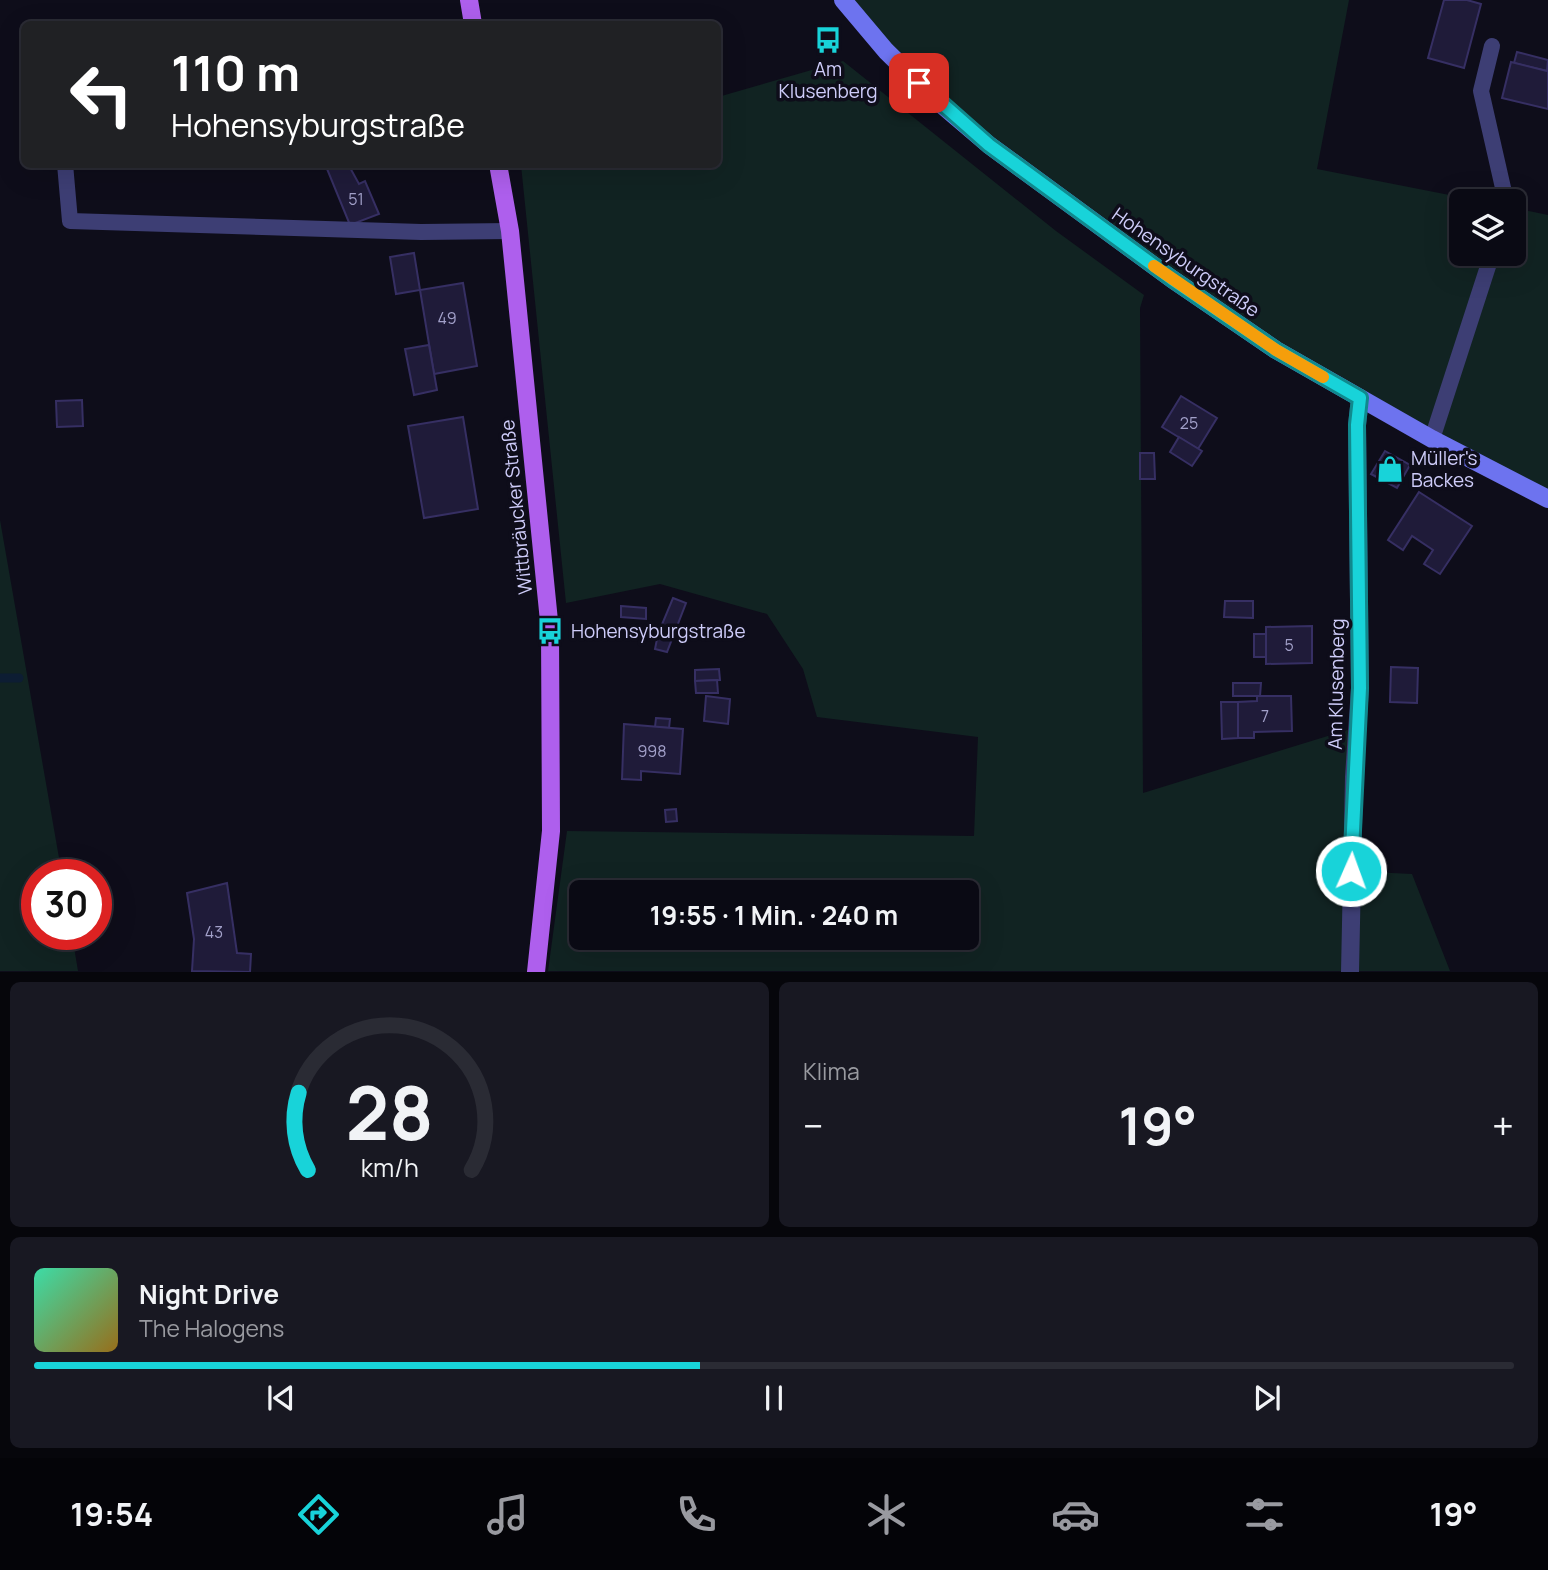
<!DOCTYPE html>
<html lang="de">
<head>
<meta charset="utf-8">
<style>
	body { margin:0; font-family:Manrope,sans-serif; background:#181822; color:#f1f3f6; height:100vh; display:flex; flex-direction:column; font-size:26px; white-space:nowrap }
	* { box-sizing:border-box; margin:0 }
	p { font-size:23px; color:#999aa0 }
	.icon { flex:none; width:38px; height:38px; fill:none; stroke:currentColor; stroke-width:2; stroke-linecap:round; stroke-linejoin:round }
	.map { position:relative; height:972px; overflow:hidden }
	.details { display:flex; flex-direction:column; gap:10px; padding:10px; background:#06060b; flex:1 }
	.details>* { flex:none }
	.banner { position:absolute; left:21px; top:21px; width:700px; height:147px; border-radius:10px; box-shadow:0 7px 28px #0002,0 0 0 2px #2a2b34; background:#202124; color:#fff; overflow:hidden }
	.tools { position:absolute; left:1449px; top:189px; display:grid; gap:14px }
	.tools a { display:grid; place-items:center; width:77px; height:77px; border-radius:10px; background:#0a0a14; box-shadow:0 7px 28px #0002,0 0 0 2px #2a2b34; font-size:35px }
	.speed { position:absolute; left:21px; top:859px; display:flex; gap:14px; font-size:35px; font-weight:700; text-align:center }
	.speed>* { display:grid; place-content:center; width:91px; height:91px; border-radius:50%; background:#0a0a14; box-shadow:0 7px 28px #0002,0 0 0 2px #2a2b34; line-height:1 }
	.speed .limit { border:10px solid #d22; background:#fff; color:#111 }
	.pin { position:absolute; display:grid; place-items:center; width:60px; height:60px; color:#fff; margin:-30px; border-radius:14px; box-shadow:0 4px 10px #0006 }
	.me { position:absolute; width:77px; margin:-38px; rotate:2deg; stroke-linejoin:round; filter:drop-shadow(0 0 5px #0008) }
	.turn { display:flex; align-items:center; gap:24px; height:147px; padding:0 35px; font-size:32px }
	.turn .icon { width:91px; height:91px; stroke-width:2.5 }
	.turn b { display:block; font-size:49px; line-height:60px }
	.big { font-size:52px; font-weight:700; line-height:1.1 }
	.details .card { flex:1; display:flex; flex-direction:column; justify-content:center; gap:10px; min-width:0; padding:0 24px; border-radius:10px; background:#181822 }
	.details .dial { align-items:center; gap:0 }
	.dial svg { height:182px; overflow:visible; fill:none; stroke:#2a2b34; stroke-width:7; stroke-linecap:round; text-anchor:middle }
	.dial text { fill:#f1f3f6; stroke:none }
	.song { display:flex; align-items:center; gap:21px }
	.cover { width:84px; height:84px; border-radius:10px; background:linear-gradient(135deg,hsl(160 70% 55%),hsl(40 70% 35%)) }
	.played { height:7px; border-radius:4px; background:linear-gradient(90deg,#18d3d9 45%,#2a2b34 45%) }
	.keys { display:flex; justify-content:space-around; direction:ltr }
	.heat { display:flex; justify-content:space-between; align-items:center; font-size:38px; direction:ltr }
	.details .tiles { flex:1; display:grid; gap:10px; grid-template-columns:1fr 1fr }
	.card:last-child { grid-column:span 2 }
	.trip { position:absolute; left:569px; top:880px; width:410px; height:70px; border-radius:10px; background:#0a0a14; box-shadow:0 7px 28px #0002,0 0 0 2px #2a2b34; font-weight:700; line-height:70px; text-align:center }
	.tabs { display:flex; height:112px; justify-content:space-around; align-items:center; background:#040408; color:#999aa0 }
	.tabs .icon { width:49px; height:49px }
	.tabs .selected { color:#18d3d9 }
	.tabs b { font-size:32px; color:#f1f3f6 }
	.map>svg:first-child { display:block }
	.green { fill:#112322; fill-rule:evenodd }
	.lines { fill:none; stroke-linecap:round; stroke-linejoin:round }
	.stream { stroke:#0d1d33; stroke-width:9 }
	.building { fill:#1f1b39; stroke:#362f63; stroke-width:2 }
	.lane { stroke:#3d3e74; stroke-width:16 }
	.street { stroke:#3d3e74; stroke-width:18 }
	.secondary { stroke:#6d73ef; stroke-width:18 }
	.primary { stroke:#ae5fed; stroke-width:18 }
	.route-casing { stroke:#10898d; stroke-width:18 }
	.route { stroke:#18d3d9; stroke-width:12 }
	.slow { stroke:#f59e0b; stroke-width:12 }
	.labels { text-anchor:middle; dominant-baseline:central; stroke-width:7; stroke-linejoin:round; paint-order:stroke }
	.number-label { font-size:16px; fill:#a2a0c9 }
	.poi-label { font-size:19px; fill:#ceccf9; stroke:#0e0d1a; text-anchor:start }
	.street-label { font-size:19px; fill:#ceccf9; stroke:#0e0d1a }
</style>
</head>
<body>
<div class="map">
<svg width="1548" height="972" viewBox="0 0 1548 972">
	<rect width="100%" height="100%" fill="#0e0d1a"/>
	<g class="green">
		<polygon points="843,0 1349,0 1317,169 1480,201 1461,201 1461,254 1514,254 1514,208 1548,215 1548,499 1360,398 989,145"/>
		<path d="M 843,61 L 1056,231 L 1144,295 L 1140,308 L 1143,793 L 1357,727 L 1351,871 L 1412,874 L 1450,971 L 548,971 L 567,831 L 974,836 L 978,737 L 817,717 L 803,669 L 767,614 L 660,584 L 566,603 L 521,165 L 718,164 L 718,97 ZM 581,892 L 966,892 L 966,938 L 581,938 Z"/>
		<polygon points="0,520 62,875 37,875 37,934 72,935 78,971 0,971"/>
	</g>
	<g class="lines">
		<polyline class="stream" points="0,678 19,678"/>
	</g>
	<g class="building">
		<polygon points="1444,0 1467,0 1481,4 1464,68 1428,58"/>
		<polygon points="1517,52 1548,60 1547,71 1514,63"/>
		<polygon points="1511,62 1547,71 1548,68 1548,109 1502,98"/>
		<polygon points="325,164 348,164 359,184 365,181 379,214 350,225"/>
		<polygon points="414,253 420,290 396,294 390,257"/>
		<polygon points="463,283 477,366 434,374 420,290"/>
		<polygon points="429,345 437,390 414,395 405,349"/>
		<polygon points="1181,396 1217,418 1198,449 1162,427"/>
		<polygon points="82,400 83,426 57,427 56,401"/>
		<polygon points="463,417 478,509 424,518 408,426"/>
		<polygon points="1179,437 1202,451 1192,466 1170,452"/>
		<polygon points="1385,451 1410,465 1397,488 1371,474"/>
		<polygon points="1140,453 1154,453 1155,479 1140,479"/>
		<polygon points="1419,492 1472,526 1440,574 1424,564 1433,550 1412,536 1403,550 1388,540"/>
		<polygon points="673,598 686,603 667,652 655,649 658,634"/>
		<polygon points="1225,601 1253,601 1253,618 1224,617"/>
		<polygon points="621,606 646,608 646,619 621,617"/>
		<polygon points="1312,626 1312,663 1266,664 1266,627"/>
		<rect x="1254" y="634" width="12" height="23"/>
		<polygon points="1391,667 1418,668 1417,703 1390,702"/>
		<polygon points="719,669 720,680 695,681 695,670"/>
		<polygon points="717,680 718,693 696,693 695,681"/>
		<polygon points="1233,683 1261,683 1260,696 1233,696"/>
		<polygon points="706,696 730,699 728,724 704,721"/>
		<polygon points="1257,696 1291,696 1292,731 1254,732 1254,738 1238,738 1238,702 1257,701"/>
		<polygon points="1221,702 1238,702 1238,738 1222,739"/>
		<polygon points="656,718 670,719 669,728 655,727"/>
		<polygon points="624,724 683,729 680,774 641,771 641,780 622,779"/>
		<polygon points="676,809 677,821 666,822 665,810"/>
		<polygon points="227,883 237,953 251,954 250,972 192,971 194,939 187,893"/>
	</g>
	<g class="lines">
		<g class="lane">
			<polyline points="1492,46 1481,91 1506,201"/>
			<polyline points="65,164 70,221 421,232 510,231"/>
			<polyline points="1432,439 1492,254"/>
		</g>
		<polyline class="street" points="1350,972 1354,777 1360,688 1357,425 1360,398"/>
		<polyline class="secondary" points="843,0 886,51 936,100 989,145 1172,279 1276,350 1432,439 1548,499"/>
		<g class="primary">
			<polyline points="469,0 473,24"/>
			<polyline points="498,164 510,231 550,631 551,831 536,972"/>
		</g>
	</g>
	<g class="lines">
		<defs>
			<polyline id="route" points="919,83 989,145 1172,279 1276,350 1360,398 1357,425 1360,688 1351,871"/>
		</defs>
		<use href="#route" class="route-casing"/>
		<use href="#route" class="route"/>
		<polyline class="slow" points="1154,266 1276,350 1323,377"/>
	</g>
	<defs>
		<symbol id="bus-bare" viewBox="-9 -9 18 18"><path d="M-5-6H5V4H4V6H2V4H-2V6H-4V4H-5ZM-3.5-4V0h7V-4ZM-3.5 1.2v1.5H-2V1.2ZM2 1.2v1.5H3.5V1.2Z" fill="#18d3d9" stroke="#0e0d1a" stroke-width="2.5" paint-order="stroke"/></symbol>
		<symbol id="shop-bare" viewBox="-9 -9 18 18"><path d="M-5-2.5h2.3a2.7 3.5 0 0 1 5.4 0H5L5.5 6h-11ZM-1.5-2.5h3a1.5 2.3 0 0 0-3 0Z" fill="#18d3d9" stroke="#0e0d1a" stroke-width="2.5" paint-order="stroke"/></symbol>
	</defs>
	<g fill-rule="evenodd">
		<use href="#bus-bare" x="809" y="21" width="38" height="38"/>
		<use href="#shop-bare" x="1371" y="450" width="38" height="38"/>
		<use href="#bus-bare" x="531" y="612" width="38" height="38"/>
	</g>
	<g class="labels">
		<g class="number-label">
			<text x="356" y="199">51</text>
			<text x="447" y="318">49</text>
			<text x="1189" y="423">25</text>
			<text x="1289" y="645">5</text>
			<text x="1265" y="716">7</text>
			<text x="652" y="751">998</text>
			<text x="214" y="932">43</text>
		</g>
		<g class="poi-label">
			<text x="828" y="69" text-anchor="middle">Am<tspan x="828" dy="22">Klusenberg</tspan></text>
			<text x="1411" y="458">Müller's<tspan x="1411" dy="22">Backes</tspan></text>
			<text x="571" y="631">Hohensyburgstraße</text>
		</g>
		<g class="street-label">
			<text transform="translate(1186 262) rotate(35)">Hohensyburgstraße</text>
			<text transform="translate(516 507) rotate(-96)">Wittbräucker Straße</text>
			<text transform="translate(1336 684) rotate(-89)">Am Klusenberg</text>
		</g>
	</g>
</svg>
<div class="tools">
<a><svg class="icon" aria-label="layers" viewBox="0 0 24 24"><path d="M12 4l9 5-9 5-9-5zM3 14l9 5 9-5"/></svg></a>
</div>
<div class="speed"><div class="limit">30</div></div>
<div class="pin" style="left:919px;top:83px;background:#d93025"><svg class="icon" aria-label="arrive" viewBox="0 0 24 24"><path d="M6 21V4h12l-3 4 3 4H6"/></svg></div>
<svg class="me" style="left:1351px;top:871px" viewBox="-20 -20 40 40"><circle r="17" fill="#18d3d9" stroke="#fff" stroke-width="3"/><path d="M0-11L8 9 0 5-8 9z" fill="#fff"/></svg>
<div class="trip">19:55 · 1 Min. · 240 m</div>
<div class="banner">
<div class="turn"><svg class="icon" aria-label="left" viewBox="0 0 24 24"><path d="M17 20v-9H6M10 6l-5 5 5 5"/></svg><div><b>110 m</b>Hohensyburgstraße</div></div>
</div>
</div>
<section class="details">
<div class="tiles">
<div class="card dial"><svg viewBox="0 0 100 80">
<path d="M14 69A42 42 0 1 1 86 69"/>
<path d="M14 69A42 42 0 0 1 10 35" stroke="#18d3d9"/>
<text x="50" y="56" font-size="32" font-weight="700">28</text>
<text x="50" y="72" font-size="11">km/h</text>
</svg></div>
<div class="card"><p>Klima</p>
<div class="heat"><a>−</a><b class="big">19°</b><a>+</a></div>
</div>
<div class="card">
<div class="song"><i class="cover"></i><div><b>Night Drive</b><p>The Halogens</p></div></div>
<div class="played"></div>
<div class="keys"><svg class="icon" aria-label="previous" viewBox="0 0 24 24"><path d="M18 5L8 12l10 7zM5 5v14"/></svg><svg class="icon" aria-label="pause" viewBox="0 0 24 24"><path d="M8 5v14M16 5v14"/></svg><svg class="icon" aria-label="next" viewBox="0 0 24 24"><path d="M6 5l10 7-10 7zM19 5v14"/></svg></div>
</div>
</div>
</section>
<nav class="tabs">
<b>19:54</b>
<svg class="icon selected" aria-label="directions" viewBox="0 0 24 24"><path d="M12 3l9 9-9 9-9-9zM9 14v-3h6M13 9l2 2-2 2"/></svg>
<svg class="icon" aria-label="music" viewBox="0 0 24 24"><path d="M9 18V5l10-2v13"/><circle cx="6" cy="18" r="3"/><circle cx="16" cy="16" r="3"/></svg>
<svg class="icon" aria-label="phone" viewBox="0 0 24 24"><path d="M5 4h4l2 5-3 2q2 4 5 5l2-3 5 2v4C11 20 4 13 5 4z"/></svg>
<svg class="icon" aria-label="climate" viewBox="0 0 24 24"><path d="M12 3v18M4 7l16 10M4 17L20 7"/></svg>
<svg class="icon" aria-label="car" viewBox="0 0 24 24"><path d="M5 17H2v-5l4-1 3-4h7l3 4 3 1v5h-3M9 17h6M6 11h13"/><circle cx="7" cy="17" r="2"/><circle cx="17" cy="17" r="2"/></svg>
<svg class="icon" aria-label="filters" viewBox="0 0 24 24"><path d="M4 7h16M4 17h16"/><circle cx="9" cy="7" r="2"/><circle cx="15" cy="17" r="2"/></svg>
<b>19°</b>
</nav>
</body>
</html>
